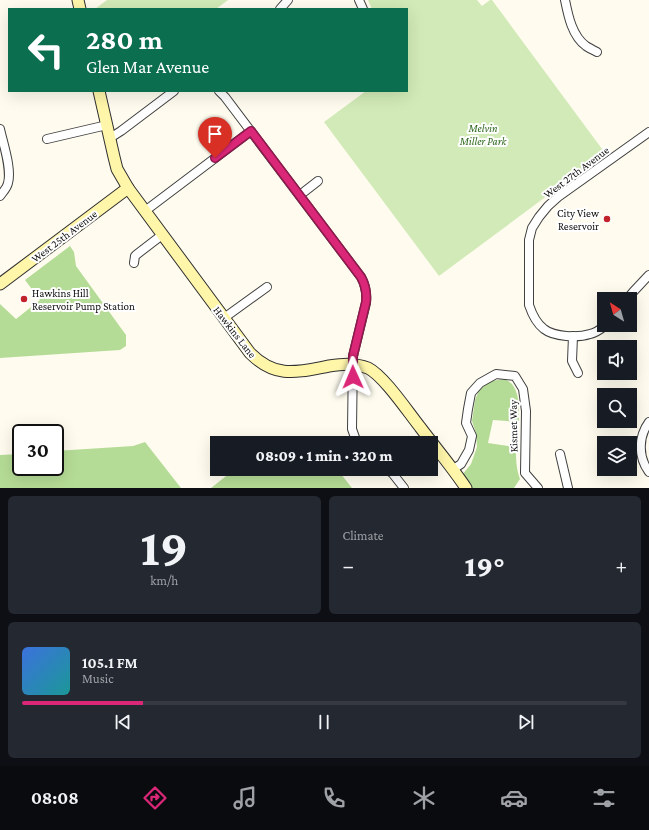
<!DOCTYPE html>
<html lang="en">
<head>
<meta charset="utf-8">
<style>
	body { margin:0; font-family:"Crimson Pro",serif; background:#242831; color:#f1f3f6; height:100vh; display:flex; flex-direction:column; font-size:15px; white-space:nowrap }
	* { box-sizing:border-box; margin:0 }
	p { font-size:13px; color:#9ea1a6 }
	.icon { flex:none; width:22px; height:22px; fill:none; stroke:currentColor; stroke-width:2; stroke-linecap:round; stroke-linejoin:round }
	.map { position:relative; height:488px; overflow:hidden }
	.panel { display:flex; flex-direction:column; gap:8px; padding:8px; background:#0d0f14; flex:1 }
	.panel>* { flex:none }
	.guide { position:absolute; left:8px; top:8px; width:400px; height:84px; border-radius:0px; box-shadow:0 4px 16px #0002; background:#0b6e4f; color:#fff; overflow:hidden }
	.needle { width:26px; rotate:323deg }
	.fabs { position:absolute; left:597px; top:292px; display:grid; gap:8px }
	.fabs a { display:grid; place-items:center; width:40px; height:40px; border-radius:0px; background:#171b24; box-shadow:0 4px 16px #0002; font-size:20px }
	.speed { position:absolute; left:12px; top:424px; display:flex; gap:8px; font-size:20px; font-weight:700; text-align:center }
	.speed>* { display:grid; place-content:center; width:52px; height:52px; border-radius:50%; background:#171b24; box-shadow:0 4px 16px #0002; line-height:1 }
	.speed .limit { border:2px solid #111; border-radius:6px; background:#fff; color:#111 }
	.pin { position:absolute; display:grid; place-items:center; width:34px; height:34px; color:#fff; margin:-41px -17px; border-radius:50% 50% 50% 0; rotate:-45deg; box-shadow:0 0 4px #0007 }
	.pin .icon { rotate:45deg }
	.me { position:absolute; width:44px; margin:-22px; rotate:359deg; stroke-linejoin:round; filter:drop-shadow(0 0 3px #0008) }
	.turn { display:flex; align-items:center; gap:14px; height:84px; padding:0 12px; font-size:18px }
	.turn .icon { width:52px; height:52px; stroke-width:2.5 }
	.turn b { display:block; font-size:28px; line-height:34px }
	.big { font-size:30px; font-weight:800; line-height:1.1 }
	.panel .tile { flex:1; display:flex; flex-direction:column; justify-content:center; gap:6px; min-width:0; padding:0 14px; border-radius:6px; background:#242831 }
	.panel .dial { align-items:center; gap:0 }
	.dial b { font-size:52px; line-height:1 }
	.song { display:flex; align-items:center; gap:12px }
	.cover { width:48px; height:48px; border-radius:6px; background:linear-gradient(135deg,hsl(220 70% 55%),hsl(180 70% 35%)) }
	.played { height:4px; border-radius:2px; background:linear-gradient(90deg,#db2777 20%,#363941 20%) }
	.keys { display:flex; justify-content:space-around; direction:ltr }
	.heat { display:flex; justify-content:space-between; align-items:center; font-size:22px; direction:ltr }
	.panel .tiles { flex:1; display:grid; gap:8px; grid-template-columns:1fr 1fr }
	.tile:last-child { grid-column:span 2 }
	.trip { position:absolute; left:210px; top:436px; width:228px; height:40px; border-radius:0px; background:#171b24; box-shadow:0 4px 16px #0002; font-weight:800; line-height:40px; text-align:center }
	.tabs { display:flex; height:64px; justify-content:space-around; align-items:center; background:#090b0e; color:#9ea1a6 }
	.tabs .icon { width:28px; height:28px }
	.tabs .active { color:#db2777 }
	.tabs b { font-size:18px; color:#f1f3f6 }
	.map>svg:first-child { display:block }
	.green { fill:#d2eab7 }
	.forest { fill:#b5dc96 }
	.lines { fill:none; stroke-linecap:round; stroke-linejoin:round }
	.street-casing { stroke:#414141; stroke-width:10 }
	.secondary-casing { stroke:#303030; stroke-width:13 }
	.street { stroke:#fff; stroke-width:8 }
	.secondary { stroke:#fff6aa; stroke-width:11 }
	.route-casing { stroke:#8e194d; stroke-width:10 }
	.route { stroke:#db2777; stroke-width:7 }
	.poi-dot { fill:#c22229; stroke:#fff; stroke-width:1.5 }
	.labels { text-anchor:middle; dominant-baseline:central; stroke-width:4; stroke-linejoin:round; paint-order:stroke }
	.park-label { font-size:11px; font-style:italic; fill:#2c671c; stroke:#fff }
	.street-label { font-size:11px; fill:#0e0e0e; stroke:#fff }
	.poi-label { font-size:11px; fill:#0e0e0e; stroke:#fff; text-anchor:end }
</style>
</head>
<body>
<div class="map">
<svg width="649" height="488" viewBox="0 0 649 488">
	<rect width="100%" height="100%" fill="#fffcef"/>
	<g class="green">
		<polygon points="107,0 228,0 216,9 95,9"/>
		<polygon points="368,0 477,0 482,6 490,0 492,0 605,153 439,276 324,122 366,91 407,91 407,9 372,9"/>
	</g>
	<g class="forest">
		<polygon points="70,246 74,252 76,266 126,335 126,346 120,350 0,358 0,304 16,319 40,300 25,280"/>
		<path d="M 504,379 C 507,380 510,382 512,384 C 520,394 519,410 519,422 L 493,420 L 488,443 L 516,447 C 516,459 516,468 520,479 L 514,488 L 472,488 L 462,475 L 471,464 L 477,447 L 476,433 L 472,421 L 475,400 L 479,390 L 491,381 Z"/>
		<polygon points="145,442 181,488 0,488 0,455 21,454 21,467 55,467 55,451 133,446"/>
		<polygon points="235,469 280,469 285,475 294,469 337,469 352,488 211,488"/>
	</g>
	<g class="lines">
		<defs>
			<g id="street">
				<polyline points="359,0 363,9"/>
				<path d="M 565,0 C 568,15 572,36 586,46 C 589,48 593,50 597,52"/>
				<polyline points="280,9 288,0"/>
				<path d="M 219,91 L 225,97 L 361,277 C 366,286 367,293 366,303 L 353,356 L 352,429 L 357,443"/>
				<path d="M 0,129 C 3,143 12,169 8,183 C 7,188 3,192 0,196"/>
				<polyline points="110,138 121,131 174,91"/>
				<polyline points="47,139 107,125"/>
				<polyline points="300,195 318,181"/>
				<polyline points="145,211 251,131"/>
				<polyline points="134,263 135,256 136,255 162,235"/>
				<polyline points="627,299 633,292 649,275"/>
				<polyline points="224,318 267,287"/>
				<path d="M 606,325 C 601,329 596,333 590,334 C 578,338 554,337 544,329 C 536,323 532,314 529,305 L 529,240 L 532,228 L 539,217 L 548,206 L 558,197 L 649,132"/>
				<polyline points="573,336 572,361 578,373"/>
				<path d="M 649,422 C 638,437 638,457 649,472"/>
				<polyline points="560,454 568,488"/>
				<polyline points="387,469 393,474 404,488"/>
				<polyline points="452,470 461,464 469,450 472,436 466,423 468,409 471,393 480,383 496,374 515,376 523,389 526,411 525,473 538,488"/>
			</g>
			<g id="secondary">
				<polyline points="78,0 80,9"/>
				<path d="M 99,91 L 114,157 L 117,169 L 128,188 L 250,353 C 276,379 297,372 329,366 C 343,364 355,363 368,368 C 384,376 408,412 420,427 C 435,447 452,467 466,488"/>
				<polyline points="0,284 128,188"/>
			</g>
		</defs>
		<use href="#street" class="street-casing"/>
		<use href="#secondary" class="secondary-casing"/>
		<use href="#street" class="street"/>
		<use href="#secondary" class="secondary"/>
	</g>
	<g class="lines">
		<defs>
			<path id="route" d="M 215,158 L 251,131 L 361,277 C 366,286 367,293 366,302 L 353,356 L 353,377"/>
		</defs>
		<use href="#route" class="route-casing"/>
		<use href="#route" class="route"/>
	</g>
	<g class="poi-dot">
		<circle cx="607" cy="219" r="4"/>
		<circle cx="24" cy="299" r="4"/>
	</g>
	<g class="labels">
		<g class="park-label">
			<text x="483" y="128">Melvin<tspan x="483" dy="13">Miller Park</tspan></text>
		</g>
		<g class="street-label">
			<text transform="translate(576 172) rotate(-37)">West 27th Avenue</text>
			<text transform="translate(64 236) rotate(-37)">West 25th Avenue</text>
			<text transform="translate(235 332) rotate(52)">Hawkins Lane</text>
			<text transform="translate(513 426) rotate(-91)">Kismet Way</text>
		</g>
		<g class="poi-label">
			<text x="599" y="213">City View<tspan x="599" dy="13">Reservoir</tspan></text>
			<text x="32" y="293" text-anchor="start">Hawkins Hill<tspan x="32" dy="13">Reservoir Pump Station</tspan></text>
		</g>
	</g>
</svg>
<div class="fabs">
<a><svg class="needle" viewBox="-14 -14 28 28"><path d="M0-13l5 13h-10z" fill="#e53935"/><path d="M0 13l5-13h-10z" fill="#9ea1a6"/></svg></a>
<a><svg class="icon" aria-label="sound" viewBox="0 0 24 24"><path d="M4 9h4l5-4v14l-5-4H4zM17 9q2 3 0 6"/></svg></a>
<a><svg class="icon" aria-label="search" viewBox="0 0 24 24"><circle cx="10" cy="10" r="6"/><path d="M15 15l6 6"/></svg></a>
<a><svg class="icon" aria-label="layers" viewBox="0 0 24 24"><path d="M12 4l9 5-9 5-9-5zM3 14l9 5 9-5"/></svg></a>
</div>
<div class="speed"><div class="limit">30</div></div>
<div class="pin" style="left:215px;top:158px;background:#d93025"><svg class="icon" aria-label="arrive" viewBox="0 0 24 24"><path d="M6 21V4h12l-3 4 3 4H6"/></svg></div>
<svg class="me" style="left:353px;top:377px" viewBox="-20 -20 40 40"><path d="M0-17L14 15 0 8-14 15z" fill="#db2777" stroke="#fff" stroke-width="4"/></svg>
<div class="trip">08:09 · 1 min · 320 m</div>
<div class="guide">
<div class="turn"><svg class="icon" aria-label="left" viewBox="0 0 24 24"><path d="M17 20v-9H6M10 6l-5 5 5 5"/></svg><div><b>280 m</b>Glen Mar Avenue</div></div>
</div>
</div>
<section class="panel">
<div class="tiles">
<div class="tile dial"><b>19</b><p>km/h</p></div>
<div class="tile"><p>Climate</p>
<div class="heat"><a>−</a><b class="big">19°</b><a>+</a></div>
</div>
<div class="tile">
<div class="song"><i class="cover"></i><div><b>105.1 FM</b><p>Music</p></div></div>
<div class="played"></div>
<div class="keys"><svg class="icon" aria-label="previous" viewBox="0 0 24 24"><path d="M18 5L8 12l10 7zM5 5v14"/></svg><svg class="icon" aria-label="pause" viewBox="0 0 24 24"><path d="M8 5v14M16 5v14"/></svg><svg class="icon" aria-label="next" viewBox="0 0 24 24"><path d="M6 5l10 7-10 7zM19 5v14"/></svg></div>
</div>
</div>
</section>
<nav class="tabs">
<b>08:08</b>
<svg class="icon active" aria-label="directions" viewBox="0 0 24 24"><path d="M12 3l9 9-9 9-9-9zM9 14v-3h6M13 9l2 2-2 2"/></svg>
<svg class="icon" aria-label="music" viewBox="0 0 24 24"><path d="M9 18V5l10-2v13"/><circle cx="6" cy="18" r="3"/><circle cx="16" cy="16" r="3"/></svg>
<svg class="icon" aria-label="phone" viewBox="0 0 24 24"><path d="M5 4h4l2 5-3 2q2 4 5 5l2-3 5 2v4C11 20 4 13 5 4z"/></svg>
<svg class="icon" aria-label="climate" viewBox="0 0 24 24"><path d="M12 3v18M4 7l16 10M4 17L20 7"/></svg>
<svg class="icon" aria-label="car" viewBox="0 0 24 24"><path d="M5 17H2v-5l4-1 3-4h7l3 4 3 1v5h-3M9 17h6M6 11h13"/><circle cx="7" cy="17" r="2"/><circle cx="17" cy="17" r="2"/></svg>
<svg class="icon" aria-label="filters" viewBox="0 0 24 24"><path d="M4 7h16M4 17h16"/><circle cx="9" cy="7" r="2"/><circle cx="15" cy="17" r="2"/></svg>
</nav>
</body>
</html>
